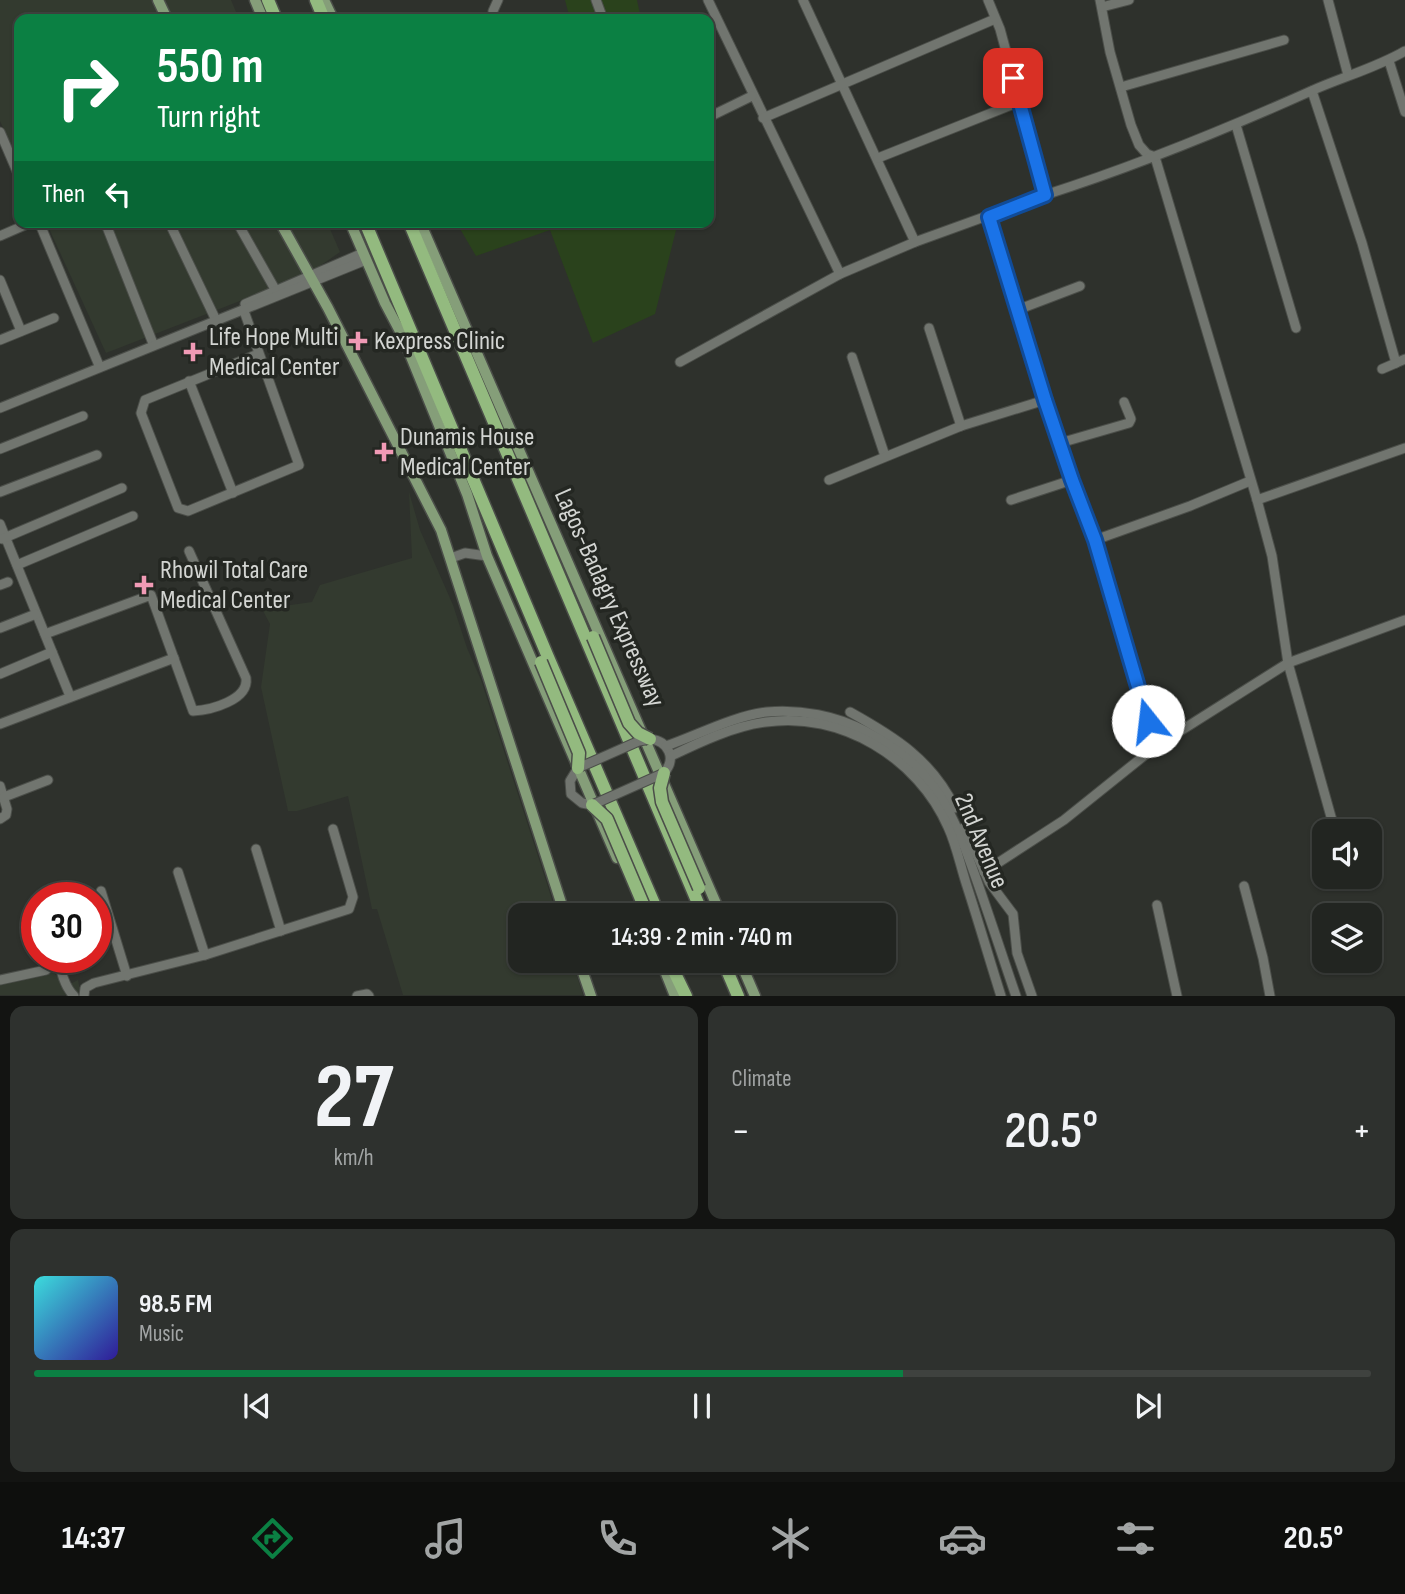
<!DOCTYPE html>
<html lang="en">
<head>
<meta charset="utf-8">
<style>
	body { margin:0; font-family:"Sofia Sans Condensed",sans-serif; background:#2e312e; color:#f1f3f6; height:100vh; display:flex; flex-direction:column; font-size:26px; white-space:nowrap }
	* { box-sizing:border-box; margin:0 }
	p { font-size:23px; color:#a2a5a5 }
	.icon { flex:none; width:38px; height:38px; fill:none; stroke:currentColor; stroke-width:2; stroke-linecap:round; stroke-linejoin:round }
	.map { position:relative; height:996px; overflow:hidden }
	.sheet { display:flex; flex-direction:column; gap:10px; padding:10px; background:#131412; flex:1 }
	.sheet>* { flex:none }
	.top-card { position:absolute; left:14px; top:14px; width:700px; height:214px; border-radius:14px; box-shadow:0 2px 5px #0004,0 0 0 2px #3f423f; background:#0b8043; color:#fff; overflow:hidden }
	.buttons { position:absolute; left:1312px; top:819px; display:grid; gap:14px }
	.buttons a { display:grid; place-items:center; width:70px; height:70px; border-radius:14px; background:#222521; box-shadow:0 2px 5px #0004,0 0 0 2px #3f423f; font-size:35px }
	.speed { position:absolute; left:21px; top:882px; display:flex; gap:14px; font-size:35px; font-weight:700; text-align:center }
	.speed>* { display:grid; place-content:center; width:91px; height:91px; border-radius:50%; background:#222521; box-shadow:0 2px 5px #0004,0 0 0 2px #3f423f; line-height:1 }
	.speed .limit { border:10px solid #d22; background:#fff; color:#111 }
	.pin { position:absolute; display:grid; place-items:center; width:60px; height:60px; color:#fff; margin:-30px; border-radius:14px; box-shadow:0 4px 10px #0006 }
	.me { position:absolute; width:77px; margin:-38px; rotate:344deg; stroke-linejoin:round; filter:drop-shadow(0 0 5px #0008) }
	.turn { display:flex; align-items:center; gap:24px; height:147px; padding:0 28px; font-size:32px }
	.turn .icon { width:91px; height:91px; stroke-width:2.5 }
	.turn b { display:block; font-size:49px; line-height:60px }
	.then { display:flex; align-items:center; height:66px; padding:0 28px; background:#0003; gap:14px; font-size:26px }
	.big { font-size:52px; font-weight:600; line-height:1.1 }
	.sheet .widget { flex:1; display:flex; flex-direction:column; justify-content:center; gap:10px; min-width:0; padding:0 24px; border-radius:14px; background:#2e312e }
	.sheet .dial { align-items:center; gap:0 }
	.dial b { font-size:91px; line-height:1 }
	.song { display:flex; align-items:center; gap:21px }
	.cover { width:84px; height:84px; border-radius:10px; background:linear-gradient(135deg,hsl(180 70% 55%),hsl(250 70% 35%)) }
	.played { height:7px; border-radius:4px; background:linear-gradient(90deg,#0b8043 65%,#3f423f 65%) }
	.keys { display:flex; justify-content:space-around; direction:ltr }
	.heat { display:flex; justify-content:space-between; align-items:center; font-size:38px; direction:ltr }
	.sheet .tiles { flex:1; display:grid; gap:10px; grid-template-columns:1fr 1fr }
	.widget:last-child { grid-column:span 2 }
	.trip { position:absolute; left:508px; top:903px; width:388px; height:70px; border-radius:14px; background:#222521; box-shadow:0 2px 5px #0004,0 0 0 2px #3f423f; font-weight:600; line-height:70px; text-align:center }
	.tab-bar { display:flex; height:112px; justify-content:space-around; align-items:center; background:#0e0f0d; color:#a2a5a5 }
	.tab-bar .icon { width:49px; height:49px }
	.tab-bar .selected { color:#0b8043 }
	.tab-bar b { font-size:32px; color:#f1f3f6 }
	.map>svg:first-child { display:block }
	.built { fill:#333a2f }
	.green { fill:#2a421c }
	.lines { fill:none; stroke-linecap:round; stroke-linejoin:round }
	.minor-casing { stroke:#4b4e49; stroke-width:11 }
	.major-casing { stroke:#4b4e49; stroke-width:13 }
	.highway-casing { stroke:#4b4e49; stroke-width:15 }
	.minor { stroke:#71756f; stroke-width:9 }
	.major { stroke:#859e79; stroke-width:10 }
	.highway { stroke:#93ba7f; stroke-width:12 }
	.minor-bridge-casing { stroke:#4b4e49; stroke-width:11; stroke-linecap:butt }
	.highway-bridge-casing { stroke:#4b4e49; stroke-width:15; stroke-linecap:butt }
	.minor-bridge { stroke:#71756f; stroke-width:9 }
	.highway-bridge { stroke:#93ba7f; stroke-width:12 }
	.route-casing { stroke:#114b97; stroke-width:18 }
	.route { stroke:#1a73e8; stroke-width:12 }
	.poi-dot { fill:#f09ab5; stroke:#242722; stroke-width:2.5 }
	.labels { text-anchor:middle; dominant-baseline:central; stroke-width:7; stroke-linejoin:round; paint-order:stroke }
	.poi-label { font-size:26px; fill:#d3d5d2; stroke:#242722; text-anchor:start }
	.street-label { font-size:26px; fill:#d3d5d2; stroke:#242722 }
</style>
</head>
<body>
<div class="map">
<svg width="1405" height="996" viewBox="0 0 1405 996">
	<rect width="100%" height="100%" fill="#2e312c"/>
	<g class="built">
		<polygon points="0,0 231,0 239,19 19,19 19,163 0,121"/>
		<polygon points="46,222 327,222 340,252 307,275 106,353"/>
		<polygon points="409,492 420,530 453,605 467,648 481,680 557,915 520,915 520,961 572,961 583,995 403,995 377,909 372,909 348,796 297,811 288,811 261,687 270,624 262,609 312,602 320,585 412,558"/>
		<polygon points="49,969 68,985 78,980 81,995 0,995 0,980"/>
	</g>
	<g class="green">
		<polygon points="565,0 637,0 641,19 570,19"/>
		<polygon points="456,222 678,222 655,314 593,343 550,230 476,256"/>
	</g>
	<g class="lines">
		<defs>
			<g id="minor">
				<polyline points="596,0 603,19"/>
				<polyline points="708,0 840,274"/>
				<polyline points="803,0 915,242"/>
				<polyline points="1100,0 1110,52 1131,125 1139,145 1147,154 1155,157 1257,500 1272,556 1288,663 1335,831"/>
				<polyline points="1328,0 1348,75"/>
				<polyline points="1102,7 1129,0"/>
				<polyline points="493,11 498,0"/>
				<polyline points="1389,61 1405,112"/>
				<polyline points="1121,87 1284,40"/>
				<polyline points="1312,91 1362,243 1396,363 1405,359"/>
				<polyline points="709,117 752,96"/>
				<polyline points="763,118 995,19"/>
				<polyline points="1236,125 1296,328"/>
				<polyline points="0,132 19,176"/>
				<polyline points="878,158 1019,102"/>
				<path d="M 1045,195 C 1136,166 1224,130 1311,91 C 1342,77 1376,68 1405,51"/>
				<polyline points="39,222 98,363"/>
				<polyline points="105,222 152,341"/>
				<polyline points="169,222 214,316"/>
				<polyline points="237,222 276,291"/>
				<polyline points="0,236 32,222"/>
				<polyline points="0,280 21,331"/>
				<polyline points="245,304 363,253"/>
				<polyline points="1017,310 1080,286"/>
				<polyline points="244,311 299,465 188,511 178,508 141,413 145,400 258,354"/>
				<polyline points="929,328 961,426"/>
				<polyline points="0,340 54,318"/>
				<polyline points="852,357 885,456"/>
				<polyline points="680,362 840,274 915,242 1045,195 1000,29 988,0"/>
				<polyline points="1382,369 1396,363"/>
				<polyline points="189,381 233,493"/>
				<polyline points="1045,400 1072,480 1095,540 1155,747"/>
				<polyline points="0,408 366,260"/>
				<polyline points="1060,443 1129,423 1131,419 1124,402"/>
				<polyline points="0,449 83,416"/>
				<polyline points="829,480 961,426 1045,400 989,217"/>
				<polyline points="0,492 97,455"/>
				<polyline points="1011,500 1072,480"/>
				<polyline points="1257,500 1405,448"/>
				<polyline points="0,524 70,696"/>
				<polyline points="2,539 122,488"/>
				<polyline points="1095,540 1190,506 1250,481"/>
				<polyline points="451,558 465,553 487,556"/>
				<polyline points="17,565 133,516"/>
				<polyline points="0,585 8,582"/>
				<polyline points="0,628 36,614"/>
				<path d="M 45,634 L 151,595 L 193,711 C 211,710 249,700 246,678 L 189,551"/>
				<polyline points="0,674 52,652"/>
				<path d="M 850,712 C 895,737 932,760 955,808"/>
				<polyline points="0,724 174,658"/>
				<path d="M 650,739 C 668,741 677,758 664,773"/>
				<path d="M 666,746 C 698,735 733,716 767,712 C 801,709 836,716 865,731 C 937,768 953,813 978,884 C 991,921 1003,958 1016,996"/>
				<path d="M 671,756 C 700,742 734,726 766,722 C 841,711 918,758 948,827 C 956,844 960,864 966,883 C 978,920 989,958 1001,996"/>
				<polyline points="578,768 570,781 571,794 582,803 592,805"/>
				<polyline points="0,786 7,809 6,815 0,819"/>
				<polyline points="4,797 48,780"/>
				<polyline points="964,827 989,882 1013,914 1017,953 1032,996"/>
				<polyline points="256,849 281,931"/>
				<polyline points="178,872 205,955"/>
				<polyline points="984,872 1064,820 1155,747 1288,663 1405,620"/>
				<polyline points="1244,886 1263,958 1270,996"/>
				<polyline points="101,891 127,976"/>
				<polyline points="1157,905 1177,996"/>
				<path d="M 58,957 C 61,971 64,986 74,996"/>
				<polyline points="0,980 46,970 48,966 46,957"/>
				<polyline points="84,996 85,988 94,983 205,955 349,909 353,897 333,829"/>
				<polyline points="357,996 367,994 369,996"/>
			</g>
			<g id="major">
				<polyline points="158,0 167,19"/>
				<polyline points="255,0 263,19"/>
				<polyline points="324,0 333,19"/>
				<polyline points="280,222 328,308 441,530 565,915"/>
				<polyline points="350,222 385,303 403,337 467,494 487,556 617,858"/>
				<polyline points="420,222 721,915"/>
				<polyline points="579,961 591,996"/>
				<polyline points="661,961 675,996"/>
				<polyline points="740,961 755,996"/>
			</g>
			<g id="highway">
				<polyline points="268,0 276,19"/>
				<polyline points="316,0 324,19"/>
				<polyline points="365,222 548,657 659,915"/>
				<polyline points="409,222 703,915"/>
				<polyline points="669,961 686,996"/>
				<polyline points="723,961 738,996"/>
			</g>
		</defs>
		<use href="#minor" class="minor-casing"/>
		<use href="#major" class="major-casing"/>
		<use href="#highway" class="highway-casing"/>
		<use href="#minor" class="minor"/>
		<use href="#major" class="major"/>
		<use href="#highway" class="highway"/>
		<defs>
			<g id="minor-bridge">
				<polyline points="578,768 639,741 650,739"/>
				<polyline points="592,805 664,773"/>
			</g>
			<g id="highway-bridge">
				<polyline points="593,637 629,723 638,733 650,739"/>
				<polyline points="541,662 579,753 578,768"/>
				<polyline points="664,773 660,788 662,802 699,888"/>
				<polyline points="592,805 607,819 646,911"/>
			</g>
		</defs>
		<use href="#minor-bridge" class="minor-bridge-casing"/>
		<use href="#highway-bridge" class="highway-bridge-casing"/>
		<use href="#minor-bridge" class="minor-bridge"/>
		<use href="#highway-bridge" class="highway-bridge"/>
	</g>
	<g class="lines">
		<defs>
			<polyline id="route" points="1013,78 1045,195 989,217 1045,400 1072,480 1095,540 1148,721"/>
		</defs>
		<use href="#route" class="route-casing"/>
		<use href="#route" class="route"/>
	</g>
	<g class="poi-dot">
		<path d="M354.5 330.5h7v7h7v7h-7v7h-7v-7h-7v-7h7z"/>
		<path d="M189.5 341.5h7v7h7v7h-7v7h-7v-7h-7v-7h7z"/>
		<path d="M380.5 441.5h7v7h7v7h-7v7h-7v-7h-7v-7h7z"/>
		<path d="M140.5 574.5h7v7h7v7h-7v7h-7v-7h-7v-7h7z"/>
	</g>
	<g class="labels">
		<g class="poi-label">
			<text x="209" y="337">Life Hope Multi<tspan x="209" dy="30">Medical Center</tspan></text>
			<text x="374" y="341">Kexpress Clinic</text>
			<text x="400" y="437">Dunamis House<tspan x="400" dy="30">Medical Center</tspan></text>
			<text x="160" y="570">Rhowil Total Care<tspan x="160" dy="30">Medical Center</tspan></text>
		</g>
		<g class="street-label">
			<text transform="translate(609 598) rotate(66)">Lagos-Badagry Expressway</text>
			<text transform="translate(981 841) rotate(67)">2nd Avenue</text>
		</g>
	</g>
</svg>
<div class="buttons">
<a><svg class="icon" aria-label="sound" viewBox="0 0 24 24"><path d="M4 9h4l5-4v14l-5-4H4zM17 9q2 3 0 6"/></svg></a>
<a><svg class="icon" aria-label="layers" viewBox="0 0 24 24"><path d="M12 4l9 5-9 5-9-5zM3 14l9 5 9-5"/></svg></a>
</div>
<div class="speed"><div class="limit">30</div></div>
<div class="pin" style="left:1013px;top:78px;background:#d93025"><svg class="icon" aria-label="arrive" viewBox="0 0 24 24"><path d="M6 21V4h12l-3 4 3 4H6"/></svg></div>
<svg class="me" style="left:1148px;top:721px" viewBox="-20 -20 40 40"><circle r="19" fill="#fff"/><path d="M0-13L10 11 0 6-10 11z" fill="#1a73e8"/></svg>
<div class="trip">14:39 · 2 min · 740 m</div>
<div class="top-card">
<div class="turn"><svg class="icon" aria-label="right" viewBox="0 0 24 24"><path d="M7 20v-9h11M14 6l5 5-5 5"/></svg><div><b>550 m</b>Turn right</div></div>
<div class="then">Then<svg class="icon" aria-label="left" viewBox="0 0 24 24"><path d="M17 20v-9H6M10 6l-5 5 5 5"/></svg></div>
</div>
</div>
<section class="sheet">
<div class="tiles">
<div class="widget dial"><b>27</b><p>km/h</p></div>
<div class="widget"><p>Climate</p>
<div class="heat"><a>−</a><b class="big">20.5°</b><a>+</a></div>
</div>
<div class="widget">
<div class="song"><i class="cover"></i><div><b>98.5 FM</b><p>Music</p></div></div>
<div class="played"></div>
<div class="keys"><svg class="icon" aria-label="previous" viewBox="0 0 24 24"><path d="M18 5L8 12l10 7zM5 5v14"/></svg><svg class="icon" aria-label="pause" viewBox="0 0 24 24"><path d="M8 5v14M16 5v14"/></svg><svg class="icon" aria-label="next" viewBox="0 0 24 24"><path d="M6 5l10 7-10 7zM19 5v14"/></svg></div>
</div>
</div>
</section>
<nav class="tab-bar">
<b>14:37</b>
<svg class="icon selected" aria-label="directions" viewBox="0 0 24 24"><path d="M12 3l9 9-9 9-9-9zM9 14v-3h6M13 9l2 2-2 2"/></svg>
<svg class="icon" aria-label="music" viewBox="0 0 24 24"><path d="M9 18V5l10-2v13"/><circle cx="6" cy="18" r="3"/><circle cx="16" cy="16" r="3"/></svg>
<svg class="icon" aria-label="phone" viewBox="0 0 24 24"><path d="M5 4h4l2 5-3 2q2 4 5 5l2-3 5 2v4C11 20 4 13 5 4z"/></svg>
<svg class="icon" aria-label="climate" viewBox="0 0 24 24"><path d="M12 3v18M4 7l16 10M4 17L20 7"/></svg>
<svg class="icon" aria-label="car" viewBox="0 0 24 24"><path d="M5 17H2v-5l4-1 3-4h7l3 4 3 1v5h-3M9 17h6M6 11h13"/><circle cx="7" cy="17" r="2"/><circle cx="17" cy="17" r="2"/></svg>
<svg class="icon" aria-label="filters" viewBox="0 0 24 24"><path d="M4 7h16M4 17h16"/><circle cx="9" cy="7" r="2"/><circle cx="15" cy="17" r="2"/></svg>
<b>20.5°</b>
</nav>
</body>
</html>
